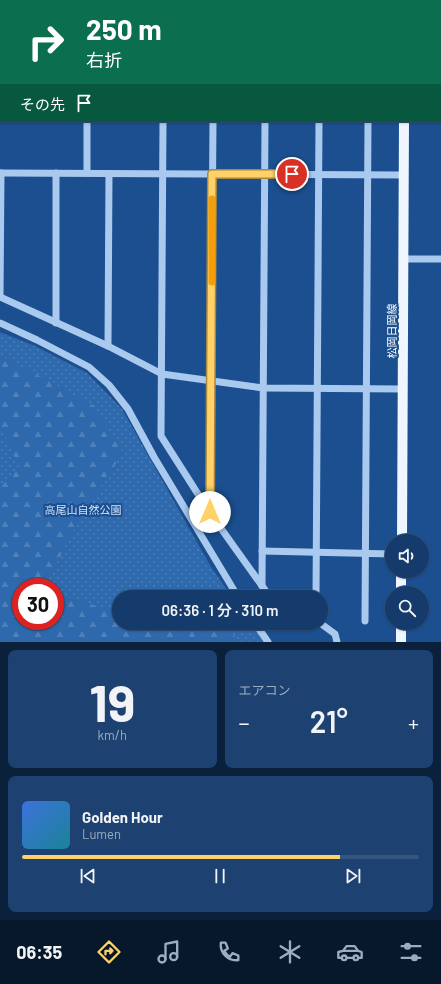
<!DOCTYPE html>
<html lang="ja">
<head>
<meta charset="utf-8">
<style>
	body { margin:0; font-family:Barlow,"Noto Sans JP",sans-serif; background:#1d4271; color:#f1f3f6; height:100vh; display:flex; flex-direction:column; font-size:15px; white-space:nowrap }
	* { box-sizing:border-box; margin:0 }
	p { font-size:13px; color:#9dadc1 }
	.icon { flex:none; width:22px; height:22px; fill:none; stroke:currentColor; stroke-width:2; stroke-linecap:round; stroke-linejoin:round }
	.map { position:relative; height:642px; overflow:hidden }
	.details { display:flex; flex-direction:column; gap:8px; padding:8px; background:#0b203b; flex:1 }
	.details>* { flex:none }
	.banner { position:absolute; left:0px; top:0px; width:441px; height:122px; box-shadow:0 1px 3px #0004,0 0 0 1px #33557e; background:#0b6e4f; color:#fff; overflow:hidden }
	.buttons { position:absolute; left:385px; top:534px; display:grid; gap:8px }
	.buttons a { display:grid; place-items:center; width:44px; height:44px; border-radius:50%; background:#143b6b; box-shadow:0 1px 3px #0004,0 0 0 1px #33557e; font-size:20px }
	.speed { position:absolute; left:12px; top:578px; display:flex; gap:8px; font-size:20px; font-weight:700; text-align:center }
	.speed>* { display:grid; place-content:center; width:52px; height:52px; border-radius:50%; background:#143b6b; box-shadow:0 1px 3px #0004,0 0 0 1px #33557e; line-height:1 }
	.speed .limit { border:6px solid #d22; background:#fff; color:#111 }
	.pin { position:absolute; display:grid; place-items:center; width:34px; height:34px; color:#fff; margin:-17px; border:2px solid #fff; border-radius:50%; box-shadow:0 1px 4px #0007 }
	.me { position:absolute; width:44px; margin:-22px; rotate:0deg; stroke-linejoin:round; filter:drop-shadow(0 0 3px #0008) }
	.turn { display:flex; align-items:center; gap:14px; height:84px; padding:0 20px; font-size:18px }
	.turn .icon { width:52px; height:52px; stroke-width:2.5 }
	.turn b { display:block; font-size:28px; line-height:34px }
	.then { display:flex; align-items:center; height:38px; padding:0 20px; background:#0003; gap:8px; font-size:15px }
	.big { font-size:30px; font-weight:600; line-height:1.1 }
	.details .tile { flex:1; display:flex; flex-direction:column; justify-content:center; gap:6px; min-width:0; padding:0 14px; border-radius:8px; background:#1d4271 }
	.details .dial { align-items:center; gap:0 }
	.dial b { font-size:52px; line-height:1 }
	.song { display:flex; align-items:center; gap:12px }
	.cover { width:48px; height:48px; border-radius:6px; background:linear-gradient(135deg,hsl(220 70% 55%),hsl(190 70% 35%)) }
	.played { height:4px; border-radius:2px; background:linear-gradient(90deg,#ffd166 80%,#33557e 80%) }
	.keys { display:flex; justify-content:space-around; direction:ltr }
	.heat { display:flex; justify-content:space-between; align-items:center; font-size:22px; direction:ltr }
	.details .tiles { flex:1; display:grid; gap:8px; grid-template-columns:1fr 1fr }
	.tile:last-child { grid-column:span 2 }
	.trip { position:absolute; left:112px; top:590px; width:216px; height:40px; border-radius:20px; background:#143b6b; box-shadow:0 1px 3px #0004,0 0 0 1px #33557e; font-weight:600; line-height:40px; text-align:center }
	.dock { display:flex; height:64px; justify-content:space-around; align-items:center; background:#08182b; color:#9dadc1 }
	.dock .icon { width:28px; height:28px }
	.dock .current { color:#ffd166 }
	.dock b { font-size:18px; color:#f1f3f6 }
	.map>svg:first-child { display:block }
	.grass { fill:url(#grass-dots); fill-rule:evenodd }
	.forest { fill:url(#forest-firs) }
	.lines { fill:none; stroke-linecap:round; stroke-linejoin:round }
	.minor { stroke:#a9c9ee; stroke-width:7 }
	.major { stroke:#f0f6ff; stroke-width:10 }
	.route-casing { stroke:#a68842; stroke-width:10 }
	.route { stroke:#ffd166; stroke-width:7 }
	.slow { stroke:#f59e0b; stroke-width:7 }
	.labels { text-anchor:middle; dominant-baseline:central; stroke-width:4; stroke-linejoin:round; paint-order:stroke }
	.street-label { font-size:11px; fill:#fff; stroke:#1b4f8f }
	.park-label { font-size:11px; fill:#cfe3fa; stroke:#1b4f8f }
</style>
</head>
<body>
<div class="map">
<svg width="441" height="642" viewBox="0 0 441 642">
	<defs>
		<pattern id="grass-dots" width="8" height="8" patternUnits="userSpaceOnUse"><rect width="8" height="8" fill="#2e69ad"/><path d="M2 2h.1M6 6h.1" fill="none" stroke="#4d80b9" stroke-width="1.8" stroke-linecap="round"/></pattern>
		<pattern id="forest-firs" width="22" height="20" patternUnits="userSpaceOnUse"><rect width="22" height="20" fill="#2e69ad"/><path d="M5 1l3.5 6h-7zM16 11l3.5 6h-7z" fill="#4d80b9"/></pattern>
	</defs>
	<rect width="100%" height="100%" fill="#1b4f8f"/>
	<path class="grass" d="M 0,332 L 35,346 L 87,373 L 122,409 L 211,567 L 232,597 L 119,597 L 119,623 L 251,623 L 265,642 L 0,642 ZM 21,587 L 55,587 L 55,621 L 21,621 Z"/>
	<polygon class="forest" points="0,355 93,405 123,452 72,533 45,587 21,587 21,621 55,621 55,593 119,613 119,623 222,623 240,642 0,642 0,488 19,467 0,425"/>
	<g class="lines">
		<g class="minor">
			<polyline points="88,1 88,0"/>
			<polyline points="164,1 164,0"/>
			<polyline points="214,1 214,0"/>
			<polyline points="266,1 266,0"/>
			<polyline points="320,1 320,0"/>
			<polyline points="369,1 369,0"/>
			<polyline points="440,47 441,47"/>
			<polyline points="163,121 161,436 210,513 270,597"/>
			<polyline points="0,173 404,175"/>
			<polyline points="87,173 87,121"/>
			<polyline points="403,259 441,259"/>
			<polyline points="0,297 108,346 162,374 263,388 403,389"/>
			<polyline points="0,297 1,173"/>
			<polyline points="0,323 37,340 89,367 109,385 128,409 154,457 238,597"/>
			<polyline points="56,323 56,173"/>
			<polyline points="108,346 109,174"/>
			<polyline points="210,513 213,121"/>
			<polyline points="262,551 392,554"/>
			<polyline points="262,586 265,121"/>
			<polyline points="316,597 319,121"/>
			<polyline points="365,621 368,121"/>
			<polyline points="255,623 268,642"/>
			<polyline points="320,623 335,634 337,642"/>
		</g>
		<g class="major">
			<polyline points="405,1 405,0"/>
			<polyline points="402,541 404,121"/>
			<polyline points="401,593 401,571"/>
			<polyline points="401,642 401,623"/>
		</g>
	</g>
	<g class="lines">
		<defs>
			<polyline id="route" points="210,512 212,174 292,174"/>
		</defs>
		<use href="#route" class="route-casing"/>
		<use href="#route" class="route"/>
		<polyline class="slow" points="212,282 212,199"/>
	</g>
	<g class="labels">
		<g class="street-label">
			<text transform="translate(391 331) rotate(-90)">松岡日岡線</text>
		</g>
		<g class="park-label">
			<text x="83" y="509">高尾山自然公園</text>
		</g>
	</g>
</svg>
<div class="buttons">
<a><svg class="icon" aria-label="sound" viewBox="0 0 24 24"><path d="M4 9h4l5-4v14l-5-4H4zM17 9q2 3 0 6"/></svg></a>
<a><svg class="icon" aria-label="search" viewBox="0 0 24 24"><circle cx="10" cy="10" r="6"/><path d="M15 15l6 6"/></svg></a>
</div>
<div class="speed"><div class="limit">30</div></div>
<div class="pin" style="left:292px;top:174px;background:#d93025"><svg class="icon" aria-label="arrive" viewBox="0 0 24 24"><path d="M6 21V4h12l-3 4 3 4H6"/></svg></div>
<svg class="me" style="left:210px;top:512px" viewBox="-20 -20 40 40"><circle r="19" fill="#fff"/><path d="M0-13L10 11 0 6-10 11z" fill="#ffd166"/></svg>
<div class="trip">06:36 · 1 分 · 310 m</div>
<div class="banner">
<div class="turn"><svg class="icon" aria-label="right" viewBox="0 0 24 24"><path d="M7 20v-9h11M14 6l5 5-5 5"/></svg><div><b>250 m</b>右折</div></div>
<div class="then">その先<svg class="icon" aria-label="arrive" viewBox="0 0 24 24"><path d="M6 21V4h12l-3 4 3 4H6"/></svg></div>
</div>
</div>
<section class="details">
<div class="tiles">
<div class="tile dial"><b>19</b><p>km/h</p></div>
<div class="tile"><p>エアコン</p>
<div class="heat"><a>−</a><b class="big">21°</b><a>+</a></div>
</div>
<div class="tile">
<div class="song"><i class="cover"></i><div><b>Golden Hour</b><p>Lumen</p></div></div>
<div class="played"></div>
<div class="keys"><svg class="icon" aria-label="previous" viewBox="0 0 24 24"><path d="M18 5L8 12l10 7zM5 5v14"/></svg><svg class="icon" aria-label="pause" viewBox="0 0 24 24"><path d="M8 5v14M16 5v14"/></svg><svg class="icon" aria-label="next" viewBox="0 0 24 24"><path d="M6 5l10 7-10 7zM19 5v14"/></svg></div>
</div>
</div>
</section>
<nav class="dock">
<b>06:35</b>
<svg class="icon current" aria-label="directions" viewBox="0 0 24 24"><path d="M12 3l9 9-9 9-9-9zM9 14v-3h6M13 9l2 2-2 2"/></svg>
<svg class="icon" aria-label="music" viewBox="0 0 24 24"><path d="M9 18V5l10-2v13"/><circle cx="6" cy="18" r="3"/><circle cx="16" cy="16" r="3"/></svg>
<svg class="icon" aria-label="phone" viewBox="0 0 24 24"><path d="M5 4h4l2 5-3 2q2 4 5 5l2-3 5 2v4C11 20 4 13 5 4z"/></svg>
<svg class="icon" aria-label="climate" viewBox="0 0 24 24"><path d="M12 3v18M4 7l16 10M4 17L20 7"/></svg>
<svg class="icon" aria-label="car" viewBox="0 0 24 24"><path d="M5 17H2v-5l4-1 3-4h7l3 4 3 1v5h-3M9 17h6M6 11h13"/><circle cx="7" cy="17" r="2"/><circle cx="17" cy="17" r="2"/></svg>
<svg class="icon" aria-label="filters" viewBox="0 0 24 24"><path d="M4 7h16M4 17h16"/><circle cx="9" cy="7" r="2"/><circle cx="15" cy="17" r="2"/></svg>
</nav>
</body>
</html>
